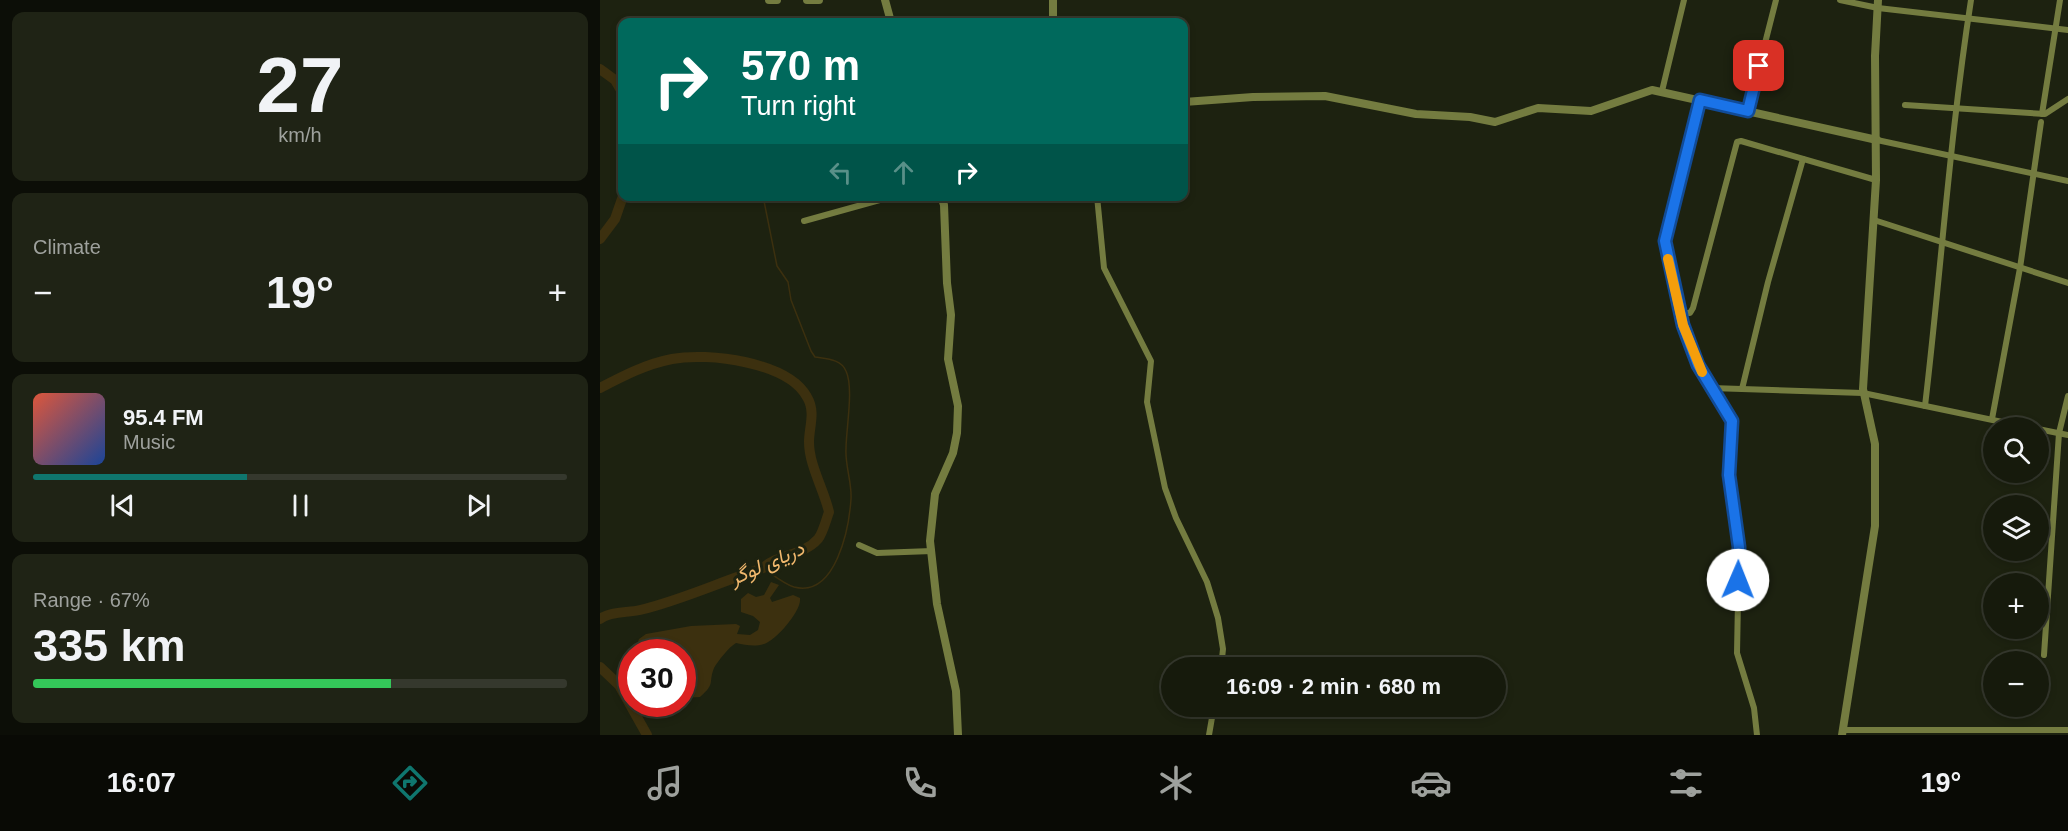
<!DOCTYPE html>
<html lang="en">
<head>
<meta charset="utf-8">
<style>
	body { margin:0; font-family:Helvetica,Vazirmatn,sans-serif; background:#1f2315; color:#f1f3f6; height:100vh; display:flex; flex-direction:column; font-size:22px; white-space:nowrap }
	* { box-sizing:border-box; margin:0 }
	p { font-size:20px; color:#9ea19d }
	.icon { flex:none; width:33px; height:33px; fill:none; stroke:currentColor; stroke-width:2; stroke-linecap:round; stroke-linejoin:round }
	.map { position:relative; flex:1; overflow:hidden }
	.details { display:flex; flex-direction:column; gap:12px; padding:12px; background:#0c0e07; width:600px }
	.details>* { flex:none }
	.top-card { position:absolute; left:18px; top:18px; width:570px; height:183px; border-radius:12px; box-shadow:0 3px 9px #0003,0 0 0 2px #35382d; background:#00695c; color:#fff; overflow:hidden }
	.controls { position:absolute; left:1383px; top:417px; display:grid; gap:12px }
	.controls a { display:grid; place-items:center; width:66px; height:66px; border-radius:50%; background:#161a0c; box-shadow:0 3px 9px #0003,0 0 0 2px #35382d; font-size:30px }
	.speed { position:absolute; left:18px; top:639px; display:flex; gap:12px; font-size:30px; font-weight:700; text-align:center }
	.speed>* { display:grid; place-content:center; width:78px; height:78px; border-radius:50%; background:#161a0c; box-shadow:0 3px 9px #0003,0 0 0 2px #35382d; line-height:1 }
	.speed .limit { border:9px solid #d22; background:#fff; color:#111 }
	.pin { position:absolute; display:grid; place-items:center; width:51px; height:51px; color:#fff; margin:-26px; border-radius:12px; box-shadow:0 3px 9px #0006 }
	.me { position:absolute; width:66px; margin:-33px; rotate:1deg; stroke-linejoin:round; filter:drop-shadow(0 0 4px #0008) }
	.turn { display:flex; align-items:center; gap:21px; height:126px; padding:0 24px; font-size:27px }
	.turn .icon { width:78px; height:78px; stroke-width:2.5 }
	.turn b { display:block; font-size:42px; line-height:51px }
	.lanes { display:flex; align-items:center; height:57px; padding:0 24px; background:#0003; justify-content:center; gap:30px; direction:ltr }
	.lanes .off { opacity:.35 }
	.big { font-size:45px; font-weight:700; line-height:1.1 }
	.details .card { flex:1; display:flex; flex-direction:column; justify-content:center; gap:9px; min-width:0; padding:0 21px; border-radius:12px; background:#1f2315 }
	.details .dial { align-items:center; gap:0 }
	.dial b { font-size:78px; line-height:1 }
	.song { display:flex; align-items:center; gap:18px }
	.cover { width:72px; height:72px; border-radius:9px; background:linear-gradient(135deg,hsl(10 70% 55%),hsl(220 70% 35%)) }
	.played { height:6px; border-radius:3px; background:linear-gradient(90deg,#0f766e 40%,#35382d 40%) }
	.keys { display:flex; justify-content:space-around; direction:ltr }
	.heat { display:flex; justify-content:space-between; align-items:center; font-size:33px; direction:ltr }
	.charge { height:9px; border-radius:4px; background:linear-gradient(90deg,#34c759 67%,#35382d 0) }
	.trip { position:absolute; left:561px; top:657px; width:345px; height:60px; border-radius:30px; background:#161a0c; box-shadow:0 3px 9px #0003,0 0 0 2px #35382d; font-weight:700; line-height:60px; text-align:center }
	.tab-bar { display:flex; height:96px; justify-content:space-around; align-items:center; background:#090a05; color:#9ea19d }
	.tab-bar .icon { width:42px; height:42px }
	.tab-bar .current { color:#0f766e }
	.tab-bar b { font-size:27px; color:#f1f3f6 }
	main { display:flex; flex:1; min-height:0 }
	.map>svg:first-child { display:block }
	.water { fill:#3c300f }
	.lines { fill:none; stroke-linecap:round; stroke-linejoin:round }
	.stream { stroke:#3c300f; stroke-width:1.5 }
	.river { stroke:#3c300f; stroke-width:10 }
	.minor { stroke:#747c40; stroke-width:6 }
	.tertiary { stroke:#747c40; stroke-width:8 }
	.route-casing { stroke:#114b97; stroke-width:15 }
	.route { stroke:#1a73e8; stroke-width:10 }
	.slow { stroke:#f59e0b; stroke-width:10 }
	.labels { text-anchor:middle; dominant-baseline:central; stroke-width:6; stroke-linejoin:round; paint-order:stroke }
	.water-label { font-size:20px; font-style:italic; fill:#f1b86d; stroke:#1d2210 }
</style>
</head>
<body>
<main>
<section class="details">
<div class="card dial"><b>27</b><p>km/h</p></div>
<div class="card"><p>Climate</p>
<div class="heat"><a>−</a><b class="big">19°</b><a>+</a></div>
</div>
<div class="card">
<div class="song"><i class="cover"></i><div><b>95.4 FM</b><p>Music</p></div></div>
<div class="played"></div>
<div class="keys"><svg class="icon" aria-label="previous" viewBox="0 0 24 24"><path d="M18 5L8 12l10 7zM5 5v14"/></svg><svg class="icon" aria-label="pause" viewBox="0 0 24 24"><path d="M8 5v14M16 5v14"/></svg><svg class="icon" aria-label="next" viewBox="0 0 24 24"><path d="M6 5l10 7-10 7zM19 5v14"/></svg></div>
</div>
<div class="card"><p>Range · 67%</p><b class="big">335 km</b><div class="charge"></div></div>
</section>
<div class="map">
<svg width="1468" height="735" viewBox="0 0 1468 735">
	<rect width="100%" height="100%" fill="#1d2210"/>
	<path class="water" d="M 171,582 L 179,585 L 170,598 L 172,602 L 193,595 L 200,598 C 202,611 175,641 164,644 C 154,647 146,645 136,643 C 129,647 118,661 114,668 C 108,683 116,683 100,697 L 83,698 L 82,652 L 35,651 L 39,639 L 46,634 L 91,626 L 136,624 L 140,626 L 137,634 L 150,635 L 158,630 L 160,622 L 153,616 L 141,612 L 141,599 L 148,593 L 156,597 L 164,595 Z"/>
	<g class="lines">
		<path class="stream" d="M 163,196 L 177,266 L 188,282 L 191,300 L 211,351 L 215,357 C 227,359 241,359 246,371 C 254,388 246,429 246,449 C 245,466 252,482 251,499 C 249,528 236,598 194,587 C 184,584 172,574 163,568"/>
		<g class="river">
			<polyline points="0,69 15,80 22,92"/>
			<polyline points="0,239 15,219 23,196"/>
			<path d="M 0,388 C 23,376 46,364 72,359 C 108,352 188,362 207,397 C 216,412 209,427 209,442 C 209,465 224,490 229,512 C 226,520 223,533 218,539 C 203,556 178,554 163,568 C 122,581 82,600 40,610 C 27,613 11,611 0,619"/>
			<polyline points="0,667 19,685 47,735"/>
		</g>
		<g class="minor">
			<polyline points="1240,0 1278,8 1468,30"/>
			<polyline points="364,22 364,20"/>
			<polyline points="1062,91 1084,0"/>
			<polyline points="1100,100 1065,241 1083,325 1098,365 1132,421 1129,475 1139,547 1137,653 1154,708 1157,735"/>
			<polyline points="1305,105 1445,114 1468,99"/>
			<polyline points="1148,110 1176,0"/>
			<polyline points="1442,114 1460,0"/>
			<polyline points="1277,140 1468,181"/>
			<polyline points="497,196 504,268 551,361 547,402 565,488 576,518 607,582 618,618 623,649 621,668"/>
			<polyline points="1274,220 1468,283"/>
			<polyline points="204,221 294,196"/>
			<polyline points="1080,313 1090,313 1093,308 1137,142 1141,141 1276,180"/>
			<polyline points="1111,388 1263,393 1431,428"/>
			<polyline points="1142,389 1168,282 1203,159"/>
			<path d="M 1325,406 C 1341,271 1350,134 1371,0"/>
			<polyline points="1392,419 1420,268 1441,122"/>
			<polyline points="1438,429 1468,435"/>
			<polyline points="259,545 277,553 332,551"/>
			<polyline points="1444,655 1459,433 1468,396"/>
			<polyline points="1243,730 1468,730"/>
			<polyline points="609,735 614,706"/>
		</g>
		<g class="tertiary">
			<polyline points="169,0 177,0"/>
			<polyline points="207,0 219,0"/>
			<polyline points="285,0 291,22"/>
			<polyline points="453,0 453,22"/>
			<polyline points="584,102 653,97 725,96 816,114 870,117 895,122 938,108 991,111 1052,90 1277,140"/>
			<polyline points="341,196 344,205 347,283 351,315 348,359 358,406 357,433 353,453 335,494 330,541 337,604 356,691 358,735"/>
			<polyline points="1242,735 1275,526 1275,444 1263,389 1276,180 1275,56 1278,0"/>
		</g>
	</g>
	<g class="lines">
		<defs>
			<polyline id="route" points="1138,580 1139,547 1129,475 1132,421 1098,365 1083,325 1065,241 1100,100 1148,111 1159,66"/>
		</defs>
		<use href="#route" class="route-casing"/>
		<use href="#route" class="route"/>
		<polyline class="slow" points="1068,259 1083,325 1102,372"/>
	</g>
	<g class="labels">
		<g class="water-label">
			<text transform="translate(167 563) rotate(-24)">دریای لوگر</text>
		</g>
	</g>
</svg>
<div class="controls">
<a><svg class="icon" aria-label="search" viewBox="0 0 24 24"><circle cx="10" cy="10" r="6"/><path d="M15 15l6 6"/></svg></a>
<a><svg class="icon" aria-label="layers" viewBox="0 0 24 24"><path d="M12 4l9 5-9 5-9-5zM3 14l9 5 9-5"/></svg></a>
<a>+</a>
<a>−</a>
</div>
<div class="speed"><div class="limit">30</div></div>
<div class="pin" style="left:1159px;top:66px;background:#d93025"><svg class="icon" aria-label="arrive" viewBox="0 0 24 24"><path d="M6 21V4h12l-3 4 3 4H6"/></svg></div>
<svg class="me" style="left:1138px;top:580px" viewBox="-20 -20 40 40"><circle r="19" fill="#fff"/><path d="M0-13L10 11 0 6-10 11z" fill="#1a73e8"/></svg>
<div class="trip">16:09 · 2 min · 680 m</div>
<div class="top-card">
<div class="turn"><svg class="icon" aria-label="right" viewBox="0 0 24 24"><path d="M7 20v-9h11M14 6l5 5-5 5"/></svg><div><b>570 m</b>Turn right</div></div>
<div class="lanes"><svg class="icon off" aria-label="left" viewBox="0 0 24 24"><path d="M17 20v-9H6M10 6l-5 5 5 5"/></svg><svg class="icon off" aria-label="ahead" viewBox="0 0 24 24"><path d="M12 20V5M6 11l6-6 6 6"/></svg><svg class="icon" aria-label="right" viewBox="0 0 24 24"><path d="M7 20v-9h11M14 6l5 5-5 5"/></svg></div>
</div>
</div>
</main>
<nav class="tab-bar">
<b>16:07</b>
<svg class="icon current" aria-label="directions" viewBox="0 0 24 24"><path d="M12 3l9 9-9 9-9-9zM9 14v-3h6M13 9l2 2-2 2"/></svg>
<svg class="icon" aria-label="music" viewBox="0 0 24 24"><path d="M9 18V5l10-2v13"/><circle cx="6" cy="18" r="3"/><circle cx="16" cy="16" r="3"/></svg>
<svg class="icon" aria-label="phone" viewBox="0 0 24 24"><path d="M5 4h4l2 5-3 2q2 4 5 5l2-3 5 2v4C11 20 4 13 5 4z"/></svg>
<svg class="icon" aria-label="climate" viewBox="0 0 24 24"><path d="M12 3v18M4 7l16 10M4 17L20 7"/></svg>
<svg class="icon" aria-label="car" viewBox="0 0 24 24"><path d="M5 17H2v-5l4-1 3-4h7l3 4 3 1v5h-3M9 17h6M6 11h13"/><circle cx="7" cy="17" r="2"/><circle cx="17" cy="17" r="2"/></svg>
<svg class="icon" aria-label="filters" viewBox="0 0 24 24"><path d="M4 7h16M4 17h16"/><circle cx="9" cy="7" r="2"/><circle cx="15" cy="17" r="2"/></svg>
<b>19°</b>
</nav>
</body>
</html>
